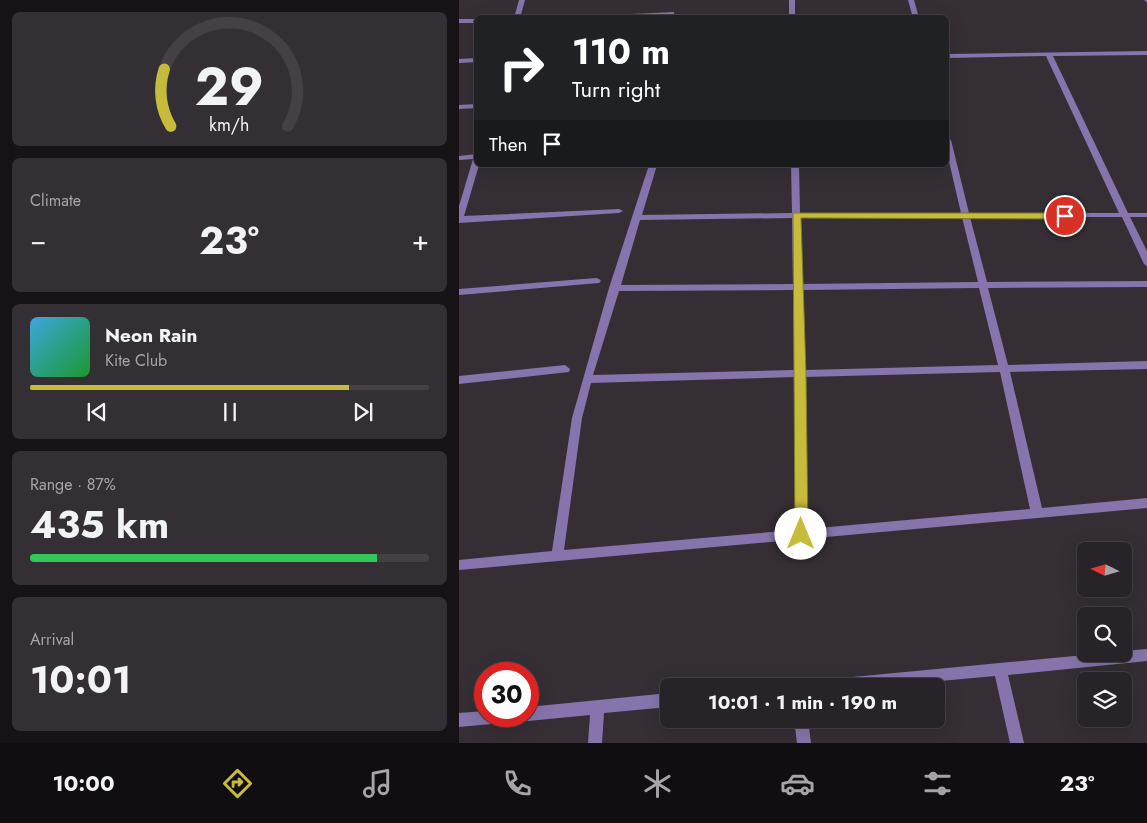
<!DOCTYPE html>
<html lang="en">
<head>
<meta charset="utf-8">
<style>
	body { margin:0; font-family:Jost,sans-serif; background:#342f34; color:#f1f3f6; height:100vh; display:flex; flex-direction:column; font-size:19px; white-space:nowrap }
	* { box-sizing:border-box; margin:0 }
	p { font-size:16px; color:#a5a4a8 }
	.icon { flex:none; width:28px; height:28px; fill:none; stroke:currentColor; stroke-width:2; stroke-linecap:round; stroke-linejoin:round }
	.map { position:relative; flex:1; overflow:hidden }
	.sheet { display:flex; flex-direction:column; gap:12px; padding:12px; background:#161316; width:459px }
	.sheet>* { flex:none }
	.banner { position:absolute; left:15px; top:15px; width:475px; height:152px; border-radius:8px; box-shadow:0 5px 20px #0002,0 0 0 1px #444045; background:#202124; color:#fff; overflow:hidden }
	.needle { width:32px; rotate:275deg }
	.buttons { position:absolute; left:618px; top:542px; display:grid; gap:10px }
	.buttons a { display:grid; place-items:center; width:55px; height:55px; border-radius:8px; background:#282328; box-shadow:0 5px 20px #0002,0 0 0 1px #444045; font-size:25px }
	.speed { position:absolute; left:15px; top:662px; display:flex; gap:10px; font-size:25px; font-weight:700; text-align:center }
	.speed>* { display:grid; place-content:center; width:65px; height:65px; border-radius:50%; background:#282328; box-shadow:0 5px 20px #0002,0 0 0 1px #444045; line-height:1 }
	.speed .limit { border:8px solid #d22; background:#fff; color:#111 }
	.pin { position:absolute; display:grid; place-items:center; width:42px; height:42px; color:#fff; margin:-21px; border:2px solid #fff; border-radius:50%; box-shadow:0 1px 5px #0007 }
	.me { position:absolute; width:55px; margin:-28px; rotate:0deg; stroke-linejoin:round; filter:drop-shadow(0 0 4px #0008) }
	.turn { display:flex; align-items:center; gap:18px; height:105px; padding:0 15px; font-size:22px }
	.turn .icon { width:65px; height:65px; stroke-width:2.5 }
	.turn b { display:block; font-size:35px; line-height:42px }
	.then { display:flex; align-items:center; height:48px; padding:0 15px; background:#0003; gap:10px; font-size:19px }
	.big { font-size:38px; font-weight:700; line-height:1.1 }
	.sheet .widget { flex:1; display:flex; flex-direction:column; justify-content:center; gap:8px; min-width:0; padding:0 18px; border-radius:8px; background:#342f34 }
	.sheet .dial { align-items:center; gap:0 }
	.dial svg { height:130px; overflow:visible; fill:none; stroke:#444045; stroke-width:7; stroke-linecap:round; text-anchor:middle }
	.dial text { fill:#f1f3f6; stroke:none }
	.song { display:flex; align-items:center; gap:15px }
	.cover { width:60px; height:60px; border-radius:8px; background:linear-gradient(135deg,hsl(200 70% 55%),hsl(130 70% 35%)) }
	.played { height:5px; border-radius:2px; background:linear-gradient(90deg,#c7bb3b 80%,#444045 80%) }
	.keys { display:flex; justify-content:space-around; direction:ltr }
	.heat { display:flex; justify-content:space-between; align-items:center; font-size:28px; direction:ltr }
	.charge { height:8px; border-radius:4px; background:linear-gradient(90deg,#34c759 87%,#444045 0) }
	.trip { position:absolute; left:201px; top:678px; width:285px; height:50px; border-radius:8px; background:#282328; box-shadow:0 5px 20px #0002,0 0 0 1px #444045; font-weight:700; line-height:50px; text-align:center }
	.dock { display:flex; height:80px; justify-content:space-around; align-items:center; background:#100e10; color:#a5a4a8 }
	.dock .icon { width:35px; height:35px }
	.dock .on { color:#c7bb3b }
	.dock b { font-size:22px; color:#f1f3f6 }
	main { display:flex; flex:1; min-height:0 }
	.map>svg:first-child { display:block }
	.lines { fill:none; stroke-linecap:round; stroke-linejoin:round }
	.minor { fill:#8675ac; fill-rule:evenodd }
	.route { fill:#c7bb3b; stroke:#817a26 }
</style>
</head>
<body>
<main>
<section class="sheet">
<div class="widget dial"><svg viewBox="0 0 100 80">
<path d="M14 69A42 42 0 1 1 86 69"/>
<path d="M14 69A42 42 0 0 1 10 34" stroke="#c7bb3b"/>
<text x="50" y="56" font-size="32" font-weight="700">29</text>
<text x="50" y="72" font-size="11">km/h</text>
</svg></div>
<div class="widget"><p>Climate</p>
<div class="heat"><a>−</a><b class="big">23°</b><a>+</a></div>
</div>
<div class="widget">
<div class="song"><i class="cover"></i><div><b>Neon Rain</b><p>Kite Club</p></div></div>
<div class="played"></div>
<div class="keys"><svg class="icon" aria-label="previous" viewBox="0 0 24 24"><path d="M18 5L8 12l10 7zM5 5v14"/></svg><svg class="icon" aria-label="pause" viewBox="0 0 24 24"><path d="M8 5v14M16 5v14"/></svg><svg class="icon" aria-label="next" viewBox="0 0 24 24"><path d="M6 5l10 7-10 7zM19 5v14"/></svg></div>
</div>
<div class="widget"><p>Range · 87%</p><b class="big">435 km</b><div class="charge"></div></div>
<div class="widget"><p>Arrival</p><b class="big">10:01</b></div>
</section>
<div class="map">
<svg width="689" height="743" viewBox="0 0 689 743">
	<rect width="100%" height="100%" fill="#352f35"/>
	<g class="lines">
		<g class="minor">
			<polygon points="60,0 66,0 61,18 55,18"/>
			<rect x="330" y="0" width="6" height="18"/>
			<polygon points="449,0 455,0 460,18 454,18"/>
			<polygon points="685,0 689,0 689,3"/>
			<polygon points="215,12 215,14 213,15 149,18 90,18"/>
			<rect x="0" y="19" width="18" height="4"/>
			<path d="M 689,51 L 689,55 L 594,56 L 669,213 L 689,213 L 689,217 L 671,217 L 689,253 L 689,267 L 685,264 L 663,217 L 511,217 L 528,282 L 689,281 L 689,287 L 529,288 L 549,365 L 689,361 L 689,369 L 551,372 L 583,508 L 689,498 L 689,508 L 0,570 L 0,560 L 93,551 L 113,418 L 150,288 L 190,165 L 198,165 L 183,215 L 333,213 L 332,165 L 340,165 L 341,213 L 502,213 L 488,153 L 488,138 L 492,140 L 510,213 L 660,213 L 587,56 L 488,58 L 488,54 ZM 341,217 L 503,217 L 519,282 L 343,284 ZM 333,218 L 334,284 L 162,285 L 181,220 ZM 520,288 L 539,365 L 346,370 L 344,290 ZM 334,290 L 336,370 L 134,375 L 160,291 ZM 541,372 L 571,509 L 348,529 L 346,377 ZM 336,377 L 336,530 L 105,550 L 123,418 L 132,383 Z"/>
			<polygon points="18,58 18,62 0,63 0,59"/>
			<polygon points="18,104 18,108 0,109 0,105"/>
			<polygon points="18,154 18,165 20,165 5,216 160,209 164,211 160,213 0,223 0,206 14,159 0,160 0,156"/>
			<polygon points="137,278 140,279 142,281 140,283 0,295 0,289"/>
			<polygon points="106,365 111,369 110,372 0,384 0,376"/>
			<polygon points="689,649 689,661 549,675 565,743 551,743 536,676 427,686 355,686 357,681 362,680 637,654 664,654 664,651"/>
			<polygon points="210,693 210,707 145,713 143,743 129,743 131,715 69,721 64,719 63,716 69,716 69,707"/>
			<polygon points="26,711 26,716 50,716 48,721 43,723 0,727 0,713"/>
			<polygon points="335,719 349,719 352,743 338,743"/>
		</g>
	</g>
	<polygon class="route" points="334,213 606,213 610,216 606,219 342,218 347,374 349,534 347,539 342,540 338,539 336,534"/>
</svg>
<div class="buttons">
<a><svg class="needle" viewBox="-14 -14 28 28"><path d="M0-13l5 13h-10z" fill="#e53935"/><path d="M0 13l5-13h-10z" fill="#a5a4a8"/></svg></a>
<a><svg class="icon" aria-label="search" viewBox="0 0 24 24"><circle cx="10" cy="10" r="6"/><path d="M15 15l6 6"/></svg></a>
<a><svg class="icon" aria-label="layers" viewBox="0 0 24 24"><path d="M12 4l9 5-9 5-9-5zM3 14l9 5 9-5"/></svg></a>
</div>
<div class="speed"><div class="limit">30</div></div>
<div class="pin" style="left:606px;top:216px;background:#d93025"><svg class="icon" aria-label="arrive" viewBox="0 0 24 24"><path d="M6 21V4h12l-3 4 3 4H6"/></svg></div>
<svg class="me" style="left:342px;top:534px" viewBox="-20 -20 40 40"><circle r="19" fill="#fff"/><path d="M0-13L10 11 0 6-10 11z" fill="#c7bb3b"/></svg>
<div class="trip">10:01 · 1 min · 190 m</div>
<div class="banner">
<div class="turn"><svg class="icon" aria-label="right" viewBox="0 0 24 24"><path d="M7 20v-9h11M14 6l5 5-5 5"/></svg><div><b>110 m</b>Turn right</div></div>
<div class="then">Then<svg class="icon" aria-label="arrive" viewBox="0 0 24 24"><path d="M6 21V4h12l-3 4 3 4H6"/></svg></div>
</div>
</div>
</main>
<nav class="dock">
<b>10:00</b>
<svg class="icon on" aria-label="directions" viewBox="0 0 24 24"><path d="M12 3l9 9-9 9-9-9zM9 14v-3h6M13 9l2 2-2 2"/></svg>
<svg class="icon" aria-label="music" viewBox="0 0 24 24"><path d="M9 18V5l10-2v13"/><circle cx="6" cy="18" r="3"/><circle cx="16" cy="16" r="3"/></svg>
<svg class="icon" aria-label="phone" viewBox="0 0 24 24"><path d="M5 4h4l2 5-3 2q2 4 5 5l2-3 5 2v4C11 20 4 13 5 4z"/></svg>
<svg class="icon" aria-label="climate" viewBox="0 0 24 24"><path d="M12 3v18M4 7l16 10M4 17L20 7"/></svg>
<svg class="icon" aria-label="car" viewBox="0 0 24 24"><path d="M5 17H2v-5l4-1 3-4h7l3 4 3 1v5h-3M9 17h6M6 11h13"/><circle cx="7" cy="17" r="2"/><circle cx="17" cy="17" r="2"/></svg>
<svg class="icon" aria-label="filters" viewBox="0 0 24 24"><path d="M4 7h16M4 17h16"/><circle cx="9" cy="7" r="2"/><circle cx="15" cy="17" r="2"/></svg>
<b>23°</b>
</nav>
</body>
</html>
